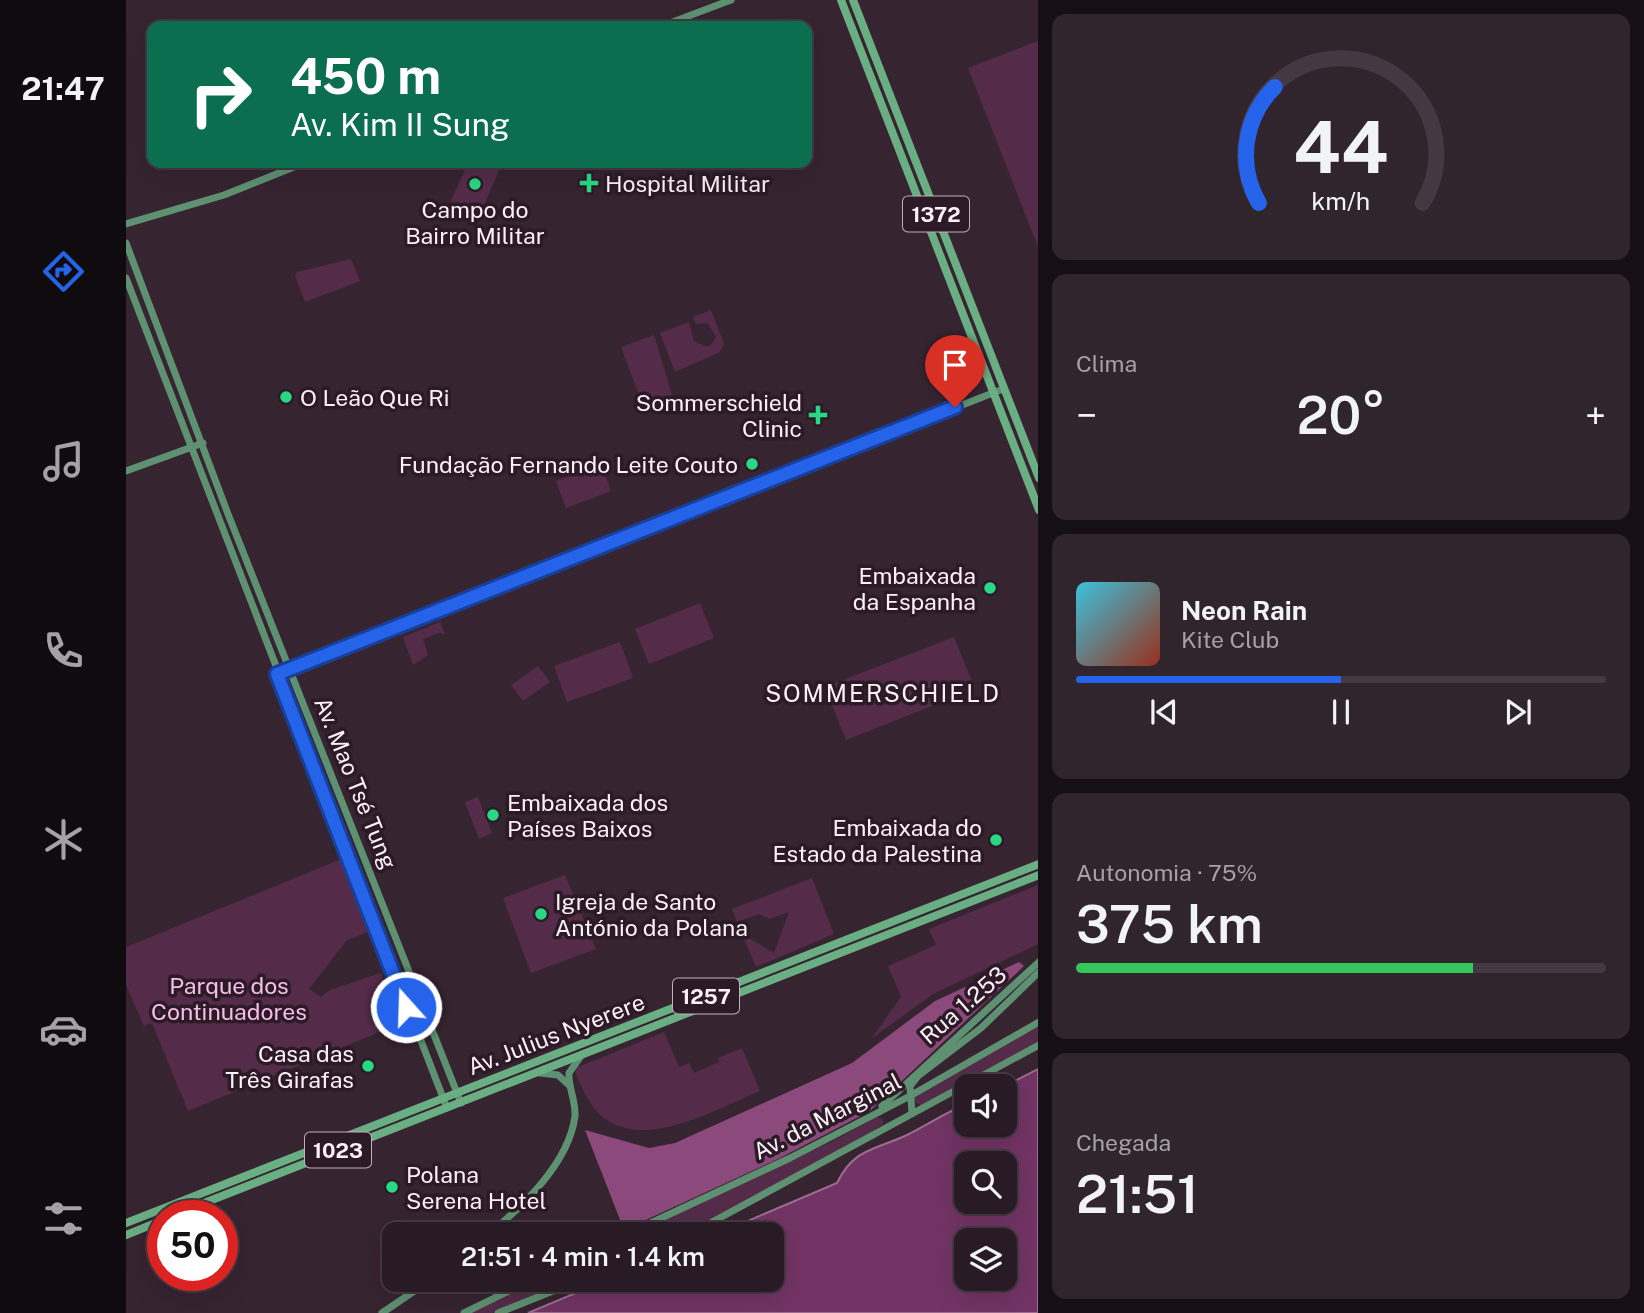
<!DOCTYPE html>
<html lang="pt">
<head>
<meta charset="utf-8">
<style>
	body { margin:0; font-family:"Public Sans",sans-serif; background:#30242d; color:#f1f3f6; height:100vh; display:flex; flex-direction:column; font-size:26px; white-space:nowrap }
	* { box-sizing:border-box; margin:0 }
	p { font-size:23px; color:#a5a1a7 }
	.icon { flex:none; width:38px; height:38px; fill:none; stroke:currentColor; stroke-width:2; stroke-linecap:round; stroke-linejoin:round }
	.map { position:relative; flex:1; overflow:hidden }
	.panel { display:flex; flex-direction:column; gap:14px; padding:14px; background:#160f14; width:606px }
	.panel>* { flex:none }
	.top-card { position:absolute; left:21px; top:21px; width:665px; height:147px; border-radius:14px; box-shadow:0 7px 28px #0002,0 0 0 2px #443942; background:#0b6e4f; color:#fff; overflow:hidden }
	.fabs { position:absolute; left:828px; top:1074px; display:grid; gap:14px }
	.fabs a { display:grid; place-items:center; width:63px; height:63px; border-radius:14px; background:#281b25; box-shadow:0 7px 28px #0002,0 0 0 2px #443942; font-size:35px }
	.speed { position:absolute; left:21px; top:1200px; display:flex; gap:14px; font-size:35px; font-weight:700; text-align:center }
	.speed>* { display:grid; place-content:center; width:91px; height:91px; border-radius:50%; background:#281b25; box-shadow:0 7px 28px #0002,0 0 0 2px #443942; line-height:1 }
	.speed .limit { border:10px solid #d22; background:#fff; color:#111 }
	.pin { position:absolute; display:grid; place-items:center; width:60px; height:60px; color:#fff; margin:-72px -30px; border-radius:50% 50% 50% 0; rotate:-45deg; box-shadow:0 0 7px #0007 }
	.pin .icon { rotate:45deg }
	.me { position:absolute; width:77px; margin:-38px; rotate:340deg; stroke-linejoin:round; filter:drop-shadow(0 0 5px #0008) }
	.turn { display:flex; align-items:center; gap:24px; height:147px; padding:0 28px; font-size:32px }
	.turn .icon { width:91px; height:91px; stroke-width:2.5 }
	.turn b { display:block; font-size:49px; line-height:60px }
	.big { font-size:52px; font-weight:600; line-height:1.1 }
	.panel .tile { flex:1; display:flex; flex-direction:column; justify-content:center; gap:10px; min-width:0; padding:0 24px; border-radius:14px; background:#30242d }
	.panel .dial { align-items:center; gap:0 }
	.dial svg { height:182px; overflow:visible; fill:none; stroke:#443942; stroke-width:7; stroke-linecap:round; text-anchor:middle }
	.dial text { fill:#f1f3f6; stroke:none }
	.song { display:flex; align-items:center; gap:21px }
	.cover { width:84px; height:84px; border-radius:10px; background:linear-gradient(135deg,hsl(190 70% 55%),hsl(10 70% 35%)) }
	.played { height:7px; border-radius:4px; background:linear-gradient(90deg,#2563eb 50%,#443942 50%) }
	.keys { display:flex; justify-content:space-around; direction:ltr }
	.heat { display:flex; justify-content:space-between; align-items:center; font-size:38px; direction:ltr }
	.charge { height:10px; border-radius:5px; background:linear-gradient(90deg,#34c759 75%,#443942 0) }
	.trip { position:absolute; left:256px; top:1222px; width:402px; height:70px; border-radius:14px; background:#281b25; box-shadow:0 7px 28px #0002,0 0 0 2px #443942; font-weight:600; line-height:70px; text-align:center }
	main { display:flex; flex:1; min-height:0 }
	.tabs { display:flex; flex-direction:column; width:126px; justify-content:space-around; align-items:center; background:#100b0f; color:#a5a1a7 }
	.tabs .icon { width:49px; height:49px }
	.tabs .current { color:#2563eb }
	.tabs b { font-size:32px; color:#f1f3f6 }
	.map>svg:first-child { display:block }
	.green { fill:#542c4a }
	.forest { fill:#8b4a7b }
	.water { fill:#723464; stroke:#9c6d91; stroke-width:2; fill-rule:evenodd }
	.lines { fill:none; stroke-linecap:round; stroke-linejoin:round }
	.secondary { stroke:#5e9171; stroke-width:7 }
	.primary { stroke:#6aae84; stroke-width:8 }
	.route-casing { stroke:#184099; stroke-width:18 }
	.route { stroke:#2563eb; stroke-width:12 }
	.poi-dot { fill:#29d885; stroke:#2c1b27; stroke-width:2.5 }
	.labels { text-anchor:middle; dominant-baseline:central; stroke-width:7; stroke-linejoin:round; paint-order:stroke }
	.shield { fill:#2c1b27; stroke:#beb1ba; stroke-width:2 }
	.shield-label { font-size:21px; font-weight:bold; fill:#fdf1f9 }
	.poi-label { font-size:23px; fill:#fdf1f9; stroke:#2c1b27; text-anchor:start }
	.street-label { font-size:23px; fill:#fdf1f9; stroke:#2c1b27 }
	.park-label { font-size:23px; fill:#f6bde6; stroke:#2c1b27 }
	.neighbourhood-label { font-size:24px; letter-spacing:2px; fill:#fdf1f9; stroke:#2c1b27 }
</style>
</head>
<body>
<main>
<nav class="tabs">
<b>21:47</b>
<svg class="icon current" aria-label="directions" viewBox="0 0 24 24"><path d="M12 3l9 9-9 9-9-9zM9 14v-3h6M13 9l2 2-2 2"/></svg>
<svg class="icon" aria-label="music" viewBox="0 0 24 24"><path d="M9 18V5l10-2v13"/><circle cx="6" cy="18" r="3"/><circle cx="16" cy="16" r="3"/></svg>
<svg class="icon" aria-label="phone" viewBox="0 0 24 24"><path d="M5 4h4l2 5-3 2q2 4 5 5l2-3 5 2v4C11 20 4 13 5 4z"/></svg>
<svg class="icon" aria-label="climate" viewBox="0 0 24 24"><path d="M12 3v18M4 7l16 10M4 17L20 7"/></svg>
<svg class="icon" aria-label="car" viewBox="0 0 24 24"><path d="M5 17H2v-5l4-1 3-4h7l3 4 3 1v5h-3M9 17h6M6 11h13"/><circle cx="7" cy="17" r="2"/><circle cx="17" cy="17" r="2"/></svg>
<svg class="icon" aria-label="filters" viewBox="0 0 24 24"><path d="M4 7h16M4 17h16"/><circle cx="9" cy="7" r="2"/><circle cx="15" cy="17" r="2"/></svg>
</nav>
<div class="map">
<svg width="913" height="1313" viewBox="0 0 913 1313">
	<rect width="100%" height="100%" fill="#362431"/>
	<g class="green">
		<polygon points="912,41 912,247 842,68"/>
		<polygon points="342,163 368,163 375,166 353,216 324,203"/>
		<polygon points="225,259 234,281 179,302 169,276 171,272"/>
		<polygon points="585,310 598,344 594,352 549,372 534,333 563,322 568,341 580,347 585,345 590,337 582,323 570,324 567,317"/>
		<polygon points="528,335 547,398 518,408 495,347"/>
		<polygon points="475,464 485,491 440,508 430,481"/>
		<polygon points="574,603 588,638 523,664 509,629"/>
		<polygon points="314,622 319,634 313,633 297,639 302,655 287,665 277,637"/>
		<polygon points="828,637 849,689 720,740 699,687"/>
		<polygon points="494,642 507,678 441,702 428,666"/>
		<polygon points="412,666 424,682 397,701 385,685"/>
		<polygon points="352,797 366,833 353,839 339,802"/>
		<polygon points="218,858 248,929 220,941 183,989 195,997 204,990 255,973 273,1024 62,1111 26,1023 18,1026 0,985 0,947"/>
		<polygon points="439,875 470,949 405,973 377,898"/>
		<polygon points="686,878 708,934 630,967 616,934 648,953 663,912 643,919 633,914 611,922 606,909"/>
		<polygon points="912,885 912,944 807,994 745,1039 775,997 762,966 810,945 803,929"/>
		<polygon points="912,1025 912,1043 796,1106 788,1102 788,1097"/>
		<path d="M 538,1032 L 553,1067 L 563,1063 L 568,1073 L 593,1062 L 592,1058 L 616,1048 L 634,1091 C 586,1111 501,1162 463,1101 C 457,1092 453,1081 449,1072 L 452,1067 Z"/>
		<polygon points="750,1117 757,1119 757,1124 745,1132 573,1227 556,1234 508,1234 713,1138"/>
		<polygon points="411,1279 450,1279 366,1313 344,1313"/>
	</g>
	<polygon class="forest" points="893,962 898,966 744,1111 652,1159 498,1230 459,1130 523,1148 549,1143 726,1063 809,1001"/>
	<path class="water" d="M 912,1069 L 912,1313 L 402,1313 L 483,1279 L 646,1279 L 646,1234 L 591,1234 L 711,1183 C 728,1148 749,1150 781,1135 C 801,1125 819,1113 840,1104 L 840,1125 L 878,1125 L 877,1087 ZM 840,1164 L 878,1164 L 878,1202 L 840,1202 ZM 840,1241 L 878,1241 L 878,1279 L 840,1279 Z"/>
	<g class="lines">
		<g class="secondary">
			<polyline points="536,26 605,0"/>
			<polyline points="0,224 98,195 178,163"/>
			<polyline points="0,243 102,514 335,1103"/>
			<polyline points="0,278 321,1108"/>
			<polyline points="0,471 77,443"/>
			<polyline points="151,674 877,389"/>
			<polyline points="414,1073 432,1075 444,1086"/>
			<polyline points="756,1106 913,962"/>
			<polyline points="786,1113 784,1086 792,1076 855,1028 913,972"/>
			<path d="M 363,1234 C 397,1206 443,1163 449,1116 C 450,1101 442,1087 443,1073 L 455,1056"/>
			<polyline points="501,1234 664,1158 784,1096 913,1022"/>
			<polyline points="564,1234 913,1045"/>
			<polyline points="256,1313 306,1279"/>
			<polyline points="338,1313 407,1279"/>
			<polyline points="372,1313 457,1279"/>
		</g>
		<g class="primary">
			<polyline points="715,0 913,510"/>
			<polyline points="727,0 913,478"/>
			<polyline points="45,1216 913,875"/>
			<polyline points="0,1223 913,864"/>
			<polyline points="0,1235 37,1220"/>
		</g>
	</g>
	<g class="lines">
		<defs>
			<polyline id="route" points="280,1007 151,674 829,407"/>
		</defs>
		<use href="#route" class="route-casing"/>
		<use href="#route" class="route"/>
	</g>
	<g class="poi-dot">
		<path d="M459.5 172.5h7v7h7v7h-7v7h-7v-7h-7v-7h7z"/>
		<circle cx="349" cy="184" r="7"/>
		<circle cx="160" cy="397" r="7"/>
		<path d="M688.5 404.5h7v7h7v7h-7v7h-7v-7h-7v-7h7z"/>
		<circle cx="626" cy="464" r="7"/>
		<circle cx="864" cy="588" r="7"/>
		<circle cx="367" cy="815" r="7"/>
		<circle cx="870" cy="840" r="7"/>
		<circle cx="415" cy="914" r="7"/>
		<circle cx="242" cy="1066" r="7"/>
		<circle cx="266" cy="1187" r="7"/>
	</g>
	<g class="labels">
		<g class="shield">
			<rect x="777" y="196.5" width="66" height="35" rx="5"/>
			<rect x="547" y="978.5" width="66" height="35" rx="5"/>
			<rect x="179" y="1132.5" width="66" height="35" rx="5"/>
		</g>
		<g class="shield-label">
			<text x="810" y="214">1372</text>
			<text x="580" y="996">1257</text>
			<text x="212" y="1150">1023</text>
		</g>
		<g class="poi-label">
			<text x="479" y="183">Hospital Militar</text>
			<text x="349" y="209" text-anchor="middle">Campo do<tspan x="349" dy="26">Bairro Militar</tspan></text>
			<text x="174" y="397">O Leão Que Ri</text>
			<text x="676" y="402" text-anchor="end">Sommerschield<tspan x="676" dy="26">Clinic</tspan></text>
			<text x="612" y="464" text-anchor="end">Fundação Fernando Leite Couto</text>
			<text x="850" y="575" text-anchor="end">Embaixada<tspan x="850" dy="26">da Espanha</tspan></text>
			<text x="381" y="802">Embaixada dos<tspan x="381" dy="26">Países Baixos</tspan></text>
			<text x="856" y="827" text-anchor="end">Embaixada do<tspan x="856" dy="26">Estado da Palestina</tspan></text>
			<text x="429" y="901">Igreja de Santo<tspan x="429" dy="26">António da Polana</tspan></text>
			<text x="228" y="1053" text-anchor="end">Casa das<tspan x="228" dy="26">Três Girafas</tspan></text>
			<text x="280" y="1174">Polana<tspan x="280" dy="26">Serena Hotel</tspan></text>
		</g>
		<g class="street-label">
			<text transform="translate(230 783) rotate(68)">Av. Mao Tsé Tung</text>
			<text transform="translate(837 1005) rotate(-41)">Rua 1.253</text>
			<text transform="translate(430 1034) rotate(-21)">Av. Julius Nyerere</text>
			<text transform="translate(701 1116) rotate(-27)">Av. da Marginal</text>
		</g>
		<g class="park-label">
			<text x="103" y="985">Parque dos<tspan x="103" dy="26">Continuadores</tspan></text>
		</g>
		<g class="neighbourhood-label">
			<text x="757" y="693">SOMMERSCHIELD</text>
		</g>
	</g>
</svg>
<div class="fabs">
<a><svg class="icon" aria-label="sound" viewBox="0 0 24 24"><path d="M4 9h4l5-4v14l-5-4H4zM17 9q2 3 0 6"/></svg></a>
<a><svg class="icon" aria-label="search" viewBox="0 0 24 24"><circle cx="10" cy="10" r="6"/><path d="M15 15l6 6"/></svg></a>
<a><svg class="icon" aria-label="layers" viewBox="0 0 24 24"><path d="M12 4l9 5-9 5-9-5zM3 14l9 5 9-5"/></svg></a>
</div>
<div class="speed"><div class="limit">50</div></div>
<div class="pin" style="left:829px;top:407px;background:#d93025"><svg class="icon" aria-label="arrive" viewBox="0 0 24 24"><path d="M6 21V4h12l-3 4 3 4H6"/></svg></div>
<svg class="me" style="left:280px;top:1007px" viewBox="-20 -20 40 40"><circle r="17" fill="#2563eb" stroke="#fff" stroke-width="3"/><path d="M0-11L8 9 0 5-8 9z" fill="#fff"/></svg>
<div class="trip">21:51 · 4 min · 1.4 km</div>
<div class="top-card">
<div class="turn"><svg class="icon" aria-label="right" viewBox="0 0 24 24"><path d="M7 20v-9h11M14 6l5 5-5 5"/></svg><div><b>450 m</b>Av. Kim II Sung</div></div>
</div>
</div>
<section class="panel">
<div class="tile dial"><svg viewBox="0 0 100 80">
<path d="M14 69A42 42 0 1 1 86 69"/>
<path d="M14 69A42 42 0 0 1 21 18" stroke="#2563eb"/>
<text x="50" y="56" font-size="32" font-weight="700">44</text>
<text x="50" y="72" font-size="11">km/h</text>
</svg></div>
<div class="tile"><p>Clima</p>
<div class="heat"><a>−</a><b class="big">20°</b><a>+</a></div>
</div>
<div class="tile">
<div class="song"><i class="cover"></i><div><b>Neon Rain</b><p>Kite Club</p></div></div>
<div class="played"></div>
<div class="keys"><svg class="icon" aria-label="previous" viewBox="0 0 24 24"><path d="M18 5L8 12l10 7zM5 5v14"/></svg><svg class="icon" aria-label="pause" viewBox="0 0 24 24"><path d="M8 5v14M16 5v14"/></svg><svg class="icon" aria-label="next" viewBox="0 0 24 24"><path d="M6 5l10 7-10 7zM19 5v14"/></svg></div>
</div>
<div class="tile"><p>Autonomia · 75%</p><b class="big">375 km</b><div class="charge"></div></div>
<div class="tile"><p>Chegada</p><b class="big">21:51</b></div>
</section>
</main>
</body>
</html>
